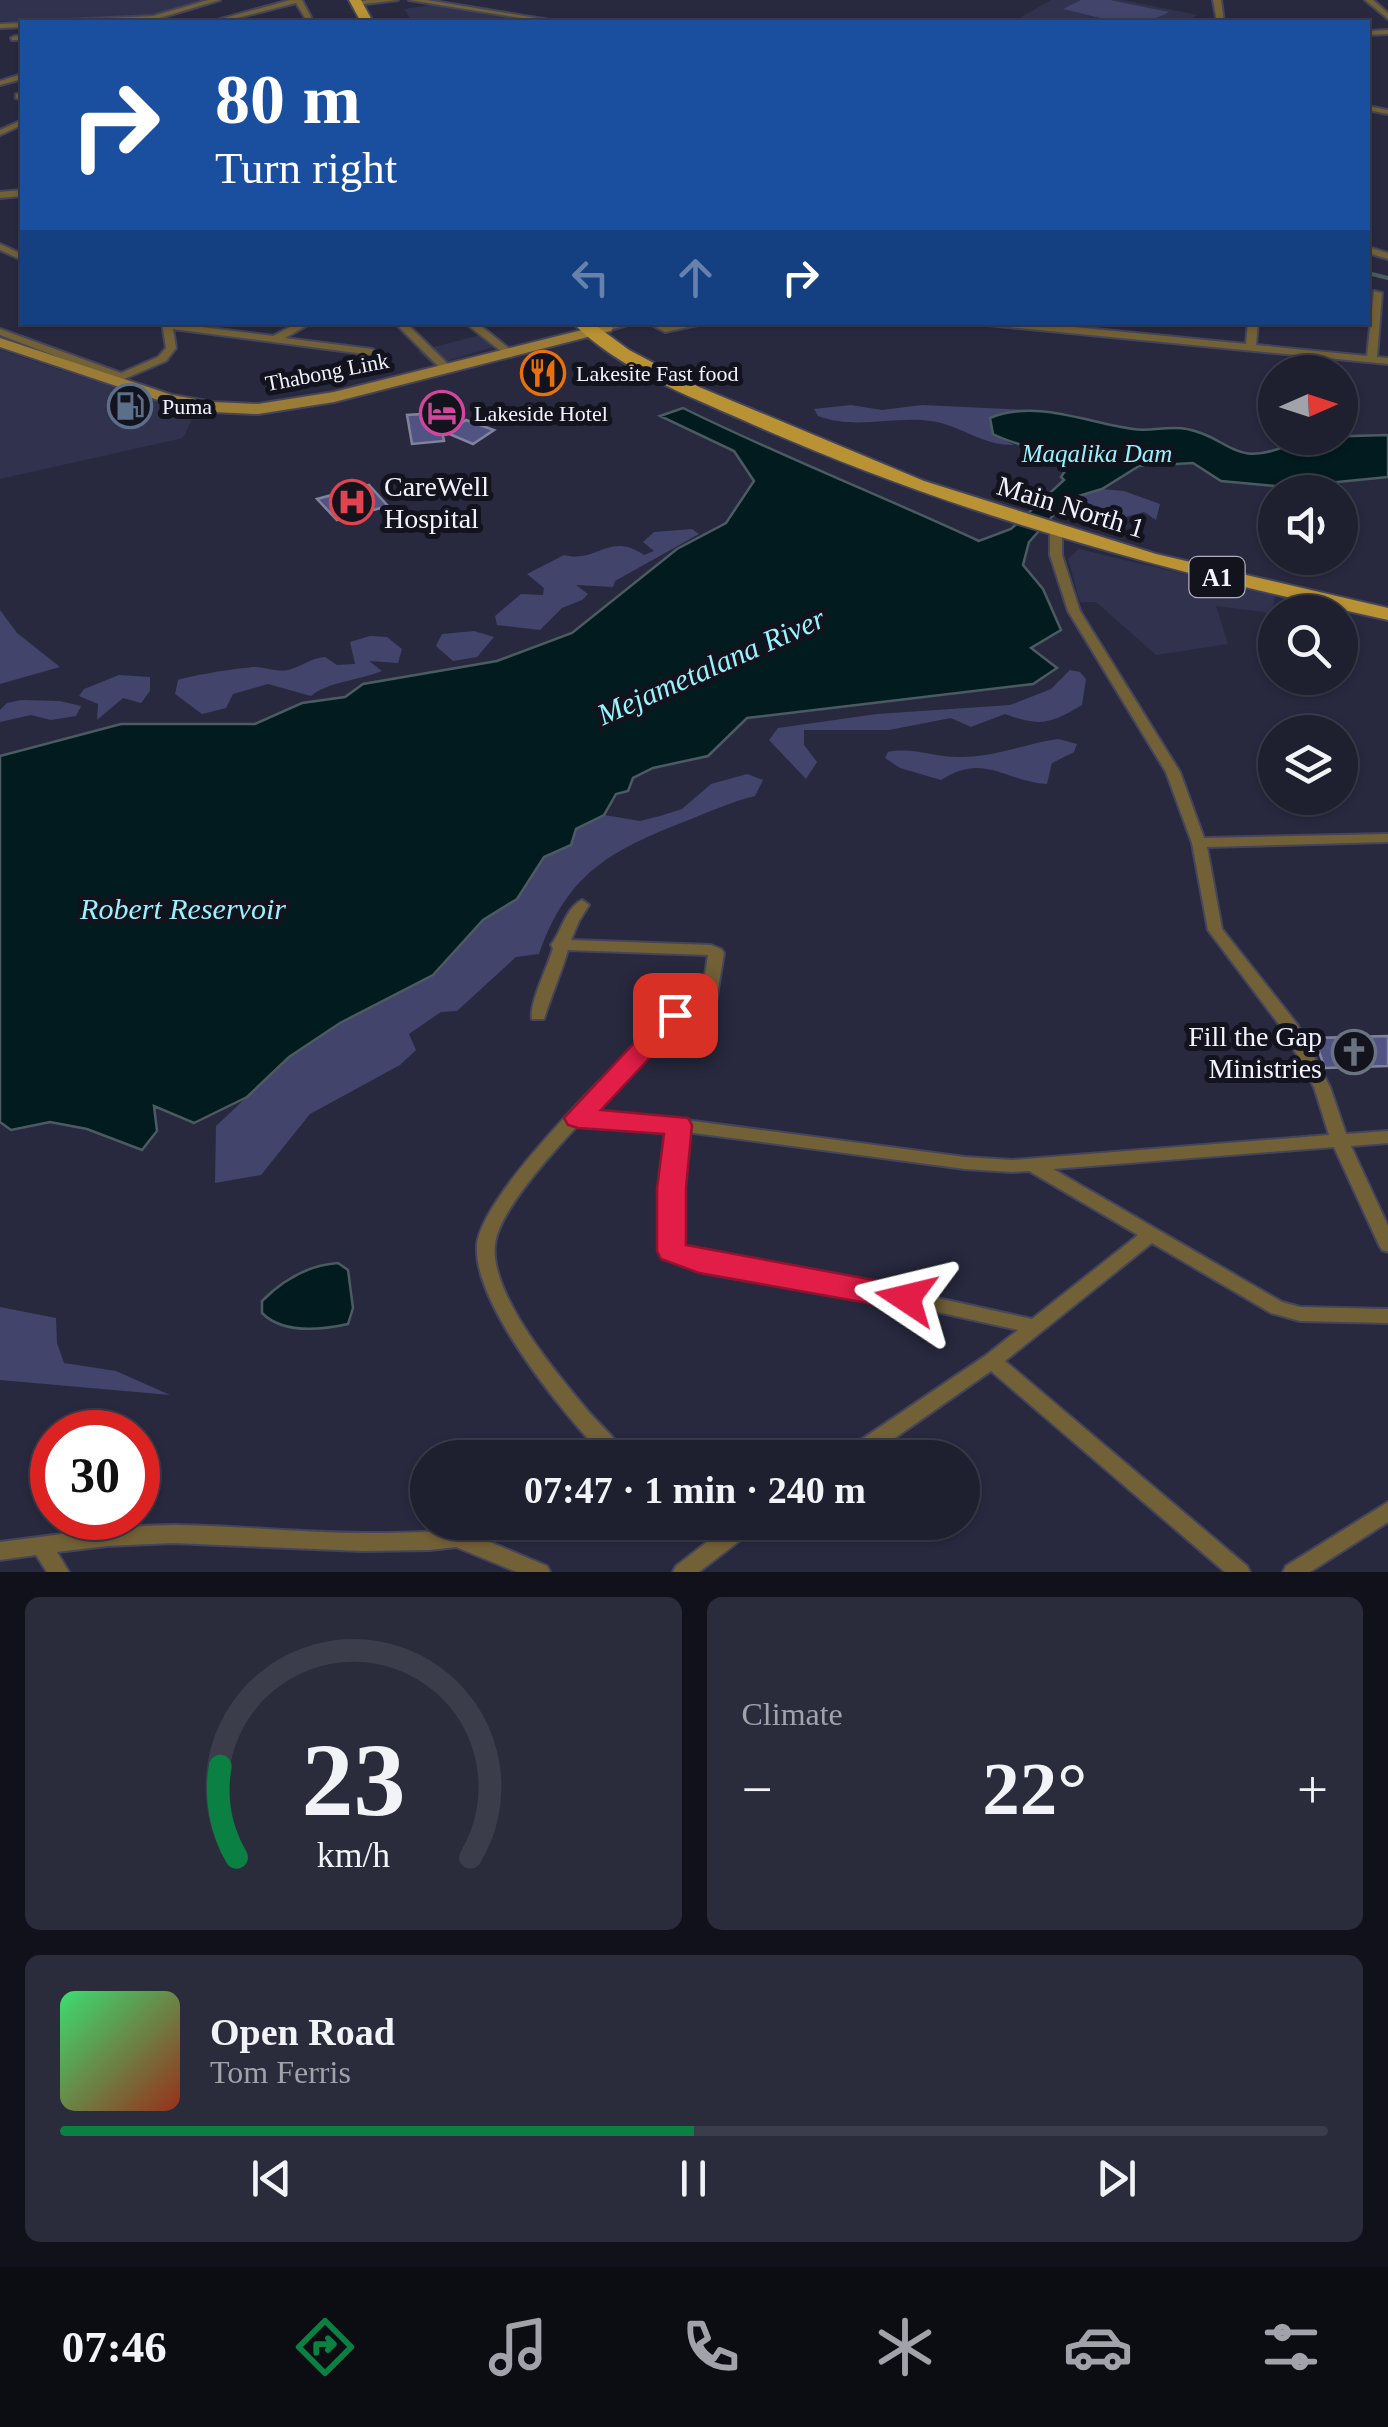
<!DOCTYPE html>
<html lang="en">
<head>
<meta charset="utf-8">
<style>
	body { margin:0; font-family:Georgia,serif; background:#2b2c3b; color:#f1f3f6; height:100vh; display:flex; flex-direction:column; font-size:38px; white-space:nowrap }
	* { box-sizing:border-box; margin:0 }
	p { font-size:32px; color:#a1a2aa }
	.icon { flex:none; width:55px; height:55px; fill:none; stroke:currentColor; stroke-width:2; stroke-linecap:round; stroke-linejoin:round }
	.map { position:relative; height:1572px; overflow:hidden }
	.drawer { display:flex; flex-direction:column; gap:25px; padding:25px; background:#10111a; flex:1 }
	.drawer>* { flex:none }
	.guide { position:absolute; left:20px; top:20px; width:1350px; height:305px; border-radius:0px; box-shadow:0 2px 8px #0004,0 0 0 2px #3c3d4b; background:#1a4fa0; color:#fff; overflow:hidden }
	.needle { width:65px; rotate:87deg }
	.controls { position:absolute; left:1258px; top:355px; display:grid; gap:20px }
	.controls a { display:grid; place-items:center; width:100px; height:100px; border-radius:50%; background:#1e1f2f; box-shadow:0 2px 8px #0004,0 0 0 2px #3c3d4b; font-size:50px }
	.speed { position:absolute; left:30px; top:1410px; display:flex; gap:20px; font-size:50px; font-weight:700; text-align:center }
	.speed>* { display:grid; place-content:center; width:130px; height:130px; border-radius:50%; background:#1e1f2f; box-shadow:0 2px 8px #0004,0 0 0 2px #3c3d4b; line-height:1 }
	.speed .limit { border:15px solid #d22; background:#fff; color:#111 }
	.pin { position:absolute; display:grid; place-items:center; width:85px; height:85px; color:#fff; margin:-42px; border-radius:20px; box-shadow:0 5px 15px #0006 }
	.me { position:absolute; width:110px; margin:-55px; rotate:280deg; stroke-linejoin:round; filter:drop-shadow(0 0 8px #0008) }
	.turn { display:flex; align-items:center; gap:35px; height:210px; padding:0 30px; font-size:45px }
	.turn .icon { width:130px; height:130px; stroke-width:2.5 }
	.turn b { display:block; font-size:70px; line-height:85px }
	.lanes { display:flex; align-items:center; height:95px; padding:0 30px; background:#0003; justify-content:center; gap:50px; direction:ltr }
	.lanes .off { opacity:.35 }
	.big { font-size:75px; font-weight:700; line-height:1.1 }
	.drawer .widget { flex:1; display:flex; flex-direction:column; justify-content:center; gap:15px; min-width:0; padding:0 35px; border-radius:15px; background:#2b2c3b }
	.drawer .dial { align-items:center; gap:0 }
	.dial svg { height:260px; overflow:visible; fill:none; stroke:#3c3d4b; stroke-width:7; stroke-linecap:round; text-anchor:middle }
	.dial text { fill:#f1f3f6; stroke:none }
	.song { display:flex; align-items:center; gap:30px }
	.cover { width:120px; height:120px; border-radius:15px; background:linear-gradient(135deg,hsl(140 70% 55%),hsl(10 70% 35%)) }
	.played { height:10px; border-radius:5px; background:linear-gradient(90deg,#0b8043 50%,#3c3d4b 50%) }
	.keys { display:flex; justify-content:space-around; direction:ltr }
	.heat { display:flex; justify-content:space-between; align-items:center; font-size:55px; direction:ltr }
	.drawer .tiles { flex:1; display:grid; gap:25px; grid-template-columns:1fr 1fr }
	.widget:last-child { grid-column:span 2 }
	.trip { position:absolute; left:410px; top:1440px; width:570px; height:100px; border-radius:50px; background:#1e1f2f; box-shadow:0 2px 8px #0004,0 0 0 2px #3c3d4b; font-weight:700; line-height:100px; text-align:center }
	.tab-bar { display:flex; height:160px; justify-content:space-around; align-items:center; background:#0c0c13; color:#a1a2aa }
	.tab-bar .icon { width:70px; height:70px }
	.tab-bar .active { color:#0b8043 }
	.tab-bar b { font-size:45px; color:#f1f3f6 }
	.map>svg:first-child { display:block }
	.built { fill:#31324e }
	.green { fill:#42446b }
	.water { fill:#021b1e; stroke:#4a5c61; stroke-width:2.5 }
	.lines { fill:none; stroke-linecap:round; stroke-linejoin:round }
	.stream { stroke:#4a5c61; stroke-width:4 }
	.building { fill:#515385; stroke:#81839d; stroke-width:2.5 }
	.street-casing { stroke:#44455a; stroke-width:4 }
	.secondary-casing { stroke:#44455a; stroke-width:4 }
	.primary-casing { stroke:#44455a; stroke-width:4 }
	.street { fill:#726036; fill-rule:evenodd }
	.secondary { fill:#9a7c36; fill-rule:evenodd }
	.primary { fill:#b89233; fill-rule:evenodd }
	.route { fill:#e11d48; stroke:#92132f; stroke-width:2.5 }
	.labels { text-anchor:middle; dominant-baseline:central; stroke-width:10; stroke-linejoin:round; paint-order:stroke }
	.far-street-label { font-size:22px; fill:#f1f2fd; stroke:#12131d }
	.far-poi-label { font-size:22px; fill:#f1f2fd; stroke:#12131d; text-anchor:start }
	.far-water-label { font-size:25px; font-style:italic; fill:#98f3fe; stroke:#12131d }
	.shield { fill:#12131d; stroke:#aeafba; stroke-width:2.5 }
	.shield-label { font-size:25px; font-weight:bold; fill:#f1f2fd }
	.poi-label { font-size:28px; fill:#f1f2fd; stroke:#12131d; text-anchor:start }
	.street-label { font-size:28px; fill:#f1f2fd; stroke:#12131d }
	.water-label { font-size:30px; font-style:italic; fill:#98f3fe; stroke:#12131d }
</style>
</head>
<body>
<div class="map">
<svg width="1388" height="1572" viewBox="0 0 1388 1572">
	<rect width="100%" height="100%" fill="#28293f"/>
	<g class="built">
		<polygon points="0,0 209,0 179,11 120,20 33,22 0,21"/>
		<polygon points="1051,0 1122,0 1198,15 1185,22 1013,22"/>
		<polygon points="431,5 449,5 541,22 412,22 404,9"/>
		<polygon points="488,333 504,344 433,365 418,351"/>
		<polygon points="0,350 139,396 196,410 183,438 0,479"/>
		<polygon points="1079,549 1275,596 1272,613 1216,606 1228,644 1156,655 1096,602 1080,602 1068,559"/>
	</g>
	<g class="green">
		<path d="M 1081,0 L 1110,0 L 1169,12 C 1135,31 1099,17 1063,9 Z"/>
		<path d="M 851,405 L 882,410 L 922,405 L 1029,410 L 990,418 L 993,434 L 1014,445 C 985,446 964,428 937,422 C 897,414 858,431 818,416 L 814,409 Z"/>
		<polygon points="1102,489 1124,491 1160,504 1156,520 1144,512 1126,517 1127,527 1116,529 1094,525 1090,517 1060,508 1070,497"/>
		<path d="M 692,529 L 699,534 L 615,581 L 613,587 L 576,585 L 588,594 L 582,600 L 562,608 L 540,630 L 497,625 L 495,616 L 521,594 L 543,595 L 544,588 L 527,574 L 564,555 C 597,564 609,531 644,555 L 654,551 L 643,542 L 654,532 Z"/>
		<polygon points="0,610 17,633 60,667 0,684"/>
		<polygon points="474,631 494,637 477,657 453,661 436,646 442,634"/>
		<path d="M 370,636 L 387,637 L 402,649 L 398,663 L 369,661 L 382,671 C 360,680 327,682 311,696 L 268,684 L 233,694 L 226,708 L 202,714 L 175,694 L 178,680 C 187,676 249,666 257,667 C 268,668 276,672 288,670 C 302,667 310,658 325,657 L 337,665 L 355,664 L 350,642 Z"/>
		<path d="M 1070,670 L 1080,672 L 1086,679 L 1082,705 C 1050,724 1040,727 1005,714 L 971,727 L 951,718 L 889,730 L 804,730 L 804,745 L 817,762 L 806,779 L 769,740 L 778,728 L 877,714 L 1010,705 L 1051,689 Z"/>
		<polygon points="119,675 150,677 150,691 141,703 123,698 97,720 98,704 79,696 84,689"/>
		<polygon points="21,700 60,701 81,706 76,716 51,720 31,715 0,722 0,710 7,703"/>
		<path d="M 1058,739 L 1077,744 L 1074,752 L 1052,763 L 1047,784 C 1004,781 984,752 941,780 L 900,768 L 885,758 L 888,752 C 913,747 933,757 958,757 C 992,758 1024,744 1058,739 Z"/>
		<path d="M 747,774 L 763,780 L 755,796 C 734,801 716,809 696,817 C 617,848 569,868 539,954 L 516,957 L 457,1011 L 441,1012 L 409,1034 L 416,1050 L 400,1065 L 310,1114 L 261,1175 L 215,1183 L 216,1126 L 289,1057 L 340,1023 L 433,975 L 483,920 L 517,899 L 544,857 L 570,845 L 575,829 L 604,815 L 640,821 L 660,816 L 682,809 L 711,784 Z"/>
		<polygon points="0,1307 56,1318 57,1343 64,1363 116,1371 170,1395 0,1380"/>
	</g>
	<g class="water">
		<path d="M 683,408 C 780,456 880,495 979,541 L 1011,529 L 1064,480 L 1061,477 L 1067,468 C 1053,448 1016,447 993,434 L 990,418 C 1037,399 1087,423 1133,429 C 1151,432 1169,425 1187,429 C 1229,437 1234,469 1288,445 L 1280,438 L 1388,435 L 1388,477 L 1287,487 L 1221,481 L 1193,463 L 1139,466 L 1102,489 L 1068,499 L 1029,542 L 1023,565 L 1043,589 L 1061,630 L 1031,648 L 1057,668 L 1033,684 L 747,718 L 708,756 L 653,768 L 633,778 L 628,791 L 616,794 L 604,815 L 576,829 L 571,845 L 544,857 L 517,899 L 483,920 L 433,975 L 340,1023 L 289,1057 L 247,1097 L 194,1123 L 154,1106 L 157,1131 L 142,1150 L 87,1129 L 50,1122 L 11,1130 L 0,1122 L 0,756 L 121,724 L 255,724 L 302,703 L 345,697 L 363,684 L 497,661 L 572,633 L 677,549 L 726,523 L 754,481 L 734,451 L 660,416 Z"/>
		<path d="M 338,1263 L 348,1270 L 353,1308 L 348,1324 C 321,1330 283,1334 262,1313 L 262,1301 C 282,1281 308,1265 338,1263 Z"/>
	</g>
	<g class="lines">
		<polyline class="stream" points="1368,273 1388,278"/>
	</g>
	<g class="building">
		<polygon points="438,413 444,441 412,444 407,415"/>
		<polygon points="466,420 494,430 473,444 447,433"/>
		<polygon points="369,485 388,506 337,520 317,499"/>
		<polygon points="1388,1036 1388,1066 1325,1068 1314,1038"/>
	</g>
	<g class="lines">
		<defs>
			<g id="street">
				<polygon points="208,0 220,0 153,20 63,22 67,20 153,16"/>
				<polygon points="290,0 302,0 313,21 307,21 296,3 221,22 210,22"/>
				<polygon points="367,0 398,0 357,5 353,3"/>
				<polygon points="409,0 427,0 561,22 546,22"/>
				<polygon points="1213,0 1221,0 1224,22 1217,22"/>
				<polygon points="1365,0 1373,0 1388,13 1388,19"/>
				<polygon points="22,23 22,27 0,28 0,24"/>
				<polygon points="1388,30 1388,34 1368,35 1368,31"/>
				<polygon points="15,36 22,36 22,40 12,40 11,38"/>
				<polygon points="19,75 22,75 22,79 0,85 0,81"/>
				<polygon points="16,94 22,95 22,100 16,98"/>
				<polygon points="1368,106 1388,110 1388,114 1368,110"/>
				<polygon points="22,120 22,125 0,135 0,130"/>
				<polygon points="22,190 22,196 0,198 0,192"/>
				<polygon points="0,244 22,254 22,260 0,250"/>
				<polygon points="1368,247 1388,253 1388,259 1368,253"/>
				<polygon points="1374,291 1382,293 1377,357 1388,358 1388,364 988,325 983,322 1024,322 1246,344 1248,322 1258,322 1256,345 1367,356"/>
				<polygon points="162,322 273,336 299,322 313,322 285,338 372,349 377,352 372,355 173,329 176,348 166,361 117,382 113,381 113,378 0,335 0,329 121,373 158,357 166,348"/>
				<polygon points="394,322 405,322 451,367 451,371 443,371"/>
				<polygon points="464,322 476,322 516,354 511,357 507,356"/>
				<polygon points="618,322 639,322 606,331 601,328"/>
				<path d="M 646,322 C 653,322 659,324 665,325 C 677,326 698,322 712,322 L 665,332 Z"/>
				<path d="M 1056,529 L 1062,532 L 1062,555 L 1080,611 L 1180,772 L 1204,838 L 1388,834 L 1388,842 L 1207,847 L 1222,929 L 1297,1024 L 1330,1087 L 1346,1134 L 1388,1131 L 1388,1143 L 1351,1146 L 1388,1226 L 1388,1252 L 1382,1250 L 1379,1245 L 1334,1147 L 1053,1169 L 1282,1302 L 1300,1307 L 1388,1309 L 1388,1323 L 1300,1321 L 1271,1313 L 1152,1243 L 1005,1361 L 1247,1566 L 1250,1572 L 1225,1572 L 991,1371 L 866,1458 L 841,1458 L 843,1452 L 985,1356 L 1018,1330 L 906,1305 L 673,1262 L 663,1251 L 662,1188 L 669,1130 L 579,1124 C 555,1150 499,1210 495,1244 C 489,1292 553,1369 583,1405 C 597,1423 617,1438 628,1458 L 606,1458 C 565,1416 473,1305 477,1245 C 482,1190 627,1054 669,1011 L 681,1011 L 683,1015 L 681,1019 L 589,1113 L 678,1119 L 965,1157 L 1012,1160 L 1329,1135 L 1314,1087 L 1284,1031 L 1208,930 L 1192,843 L 1166,772 L 1068,611 L 1050,555 L 1050,532 ZM 686,1132 L 965,1169 L 1012,1172 L 1029,1171 L 1138,1235 L 1032,1319 L 906,1291 L 684,1251 L 681,1248 L 680,1188 Z"/>
				<path d="M 582,900 L 589,905 L 579,921 L 571,940 L 711,945 L 721,949 L 724,953 L 713,1020 L 701,1020 L 699,1016 L 708,955 L 568,950 C 561,974 551,996 544,1019 L 532,1019 C 529,1003 548,967 553,948 L 551,945 C 562,931 565,909 582,900 Z"/>
				<polygon points="1388,1502 1388,1522 1310,1572 1283,1572 1286,1566"/>
				<path d="M 474,1522 L 509,1522 L 506,1528 L 480,1538 L 547,1566 L 550,1572 L 517,1572 L 456,1547 L 430,1550 L 362,1551 L 173,1543 L 107,1546 L 57,1552 L 69,1572 L 47,1572 L 36,1555 L 0,1560 L 0,1542 C 58,1535 117,1525 176,1525 C 245,1526 314,1534 383,1533 C 415,1532 445,1534 474,1522 Z"/>
				<polygon points="733,1522 759,1522 756,1528 699,1572 673,1572 676,1566"/>
			</g>
			<polygon id="secondary" points="606,324 613,328 611,331 334,402 258,414 213,412 164,402 0,347 0,338 172,395 213,402 258,404 334,392"/>
			<g id="primary">
				<polygon points="349,0 361,0 373,22 361,22"/>
				<path d="M 572,322 L 591,322 L 629,350 L 699,387 L 924,481 L 1156,554 L 1388,608 L 1388,620 C 1167,572 950,513 743,420 C 686,395 617,368 572,322 Z"/>
			</g>
		</defs>
		<use href="#street" class="street-casing"/>
		<use href="#secondary" class="secondary-casing"/>
		<use href="#primary" class="primary-casing"/>
		<use href="#street" class="street"/>
		<use href="#secondary" class="secondary"/>
		<use href="#primary" class="primary"/>
	</g>
	<polygon class="route" points="675,1006 684,1009 688,1015 684,1021 601,1110 688,1118 692,1125 686,1188 686,1245 906,1286 917,1290 921,1298 917,1307 906,1310 699,1273 661,1259 657,1251 657,1188 664,1134 578,1128 568,1125 564,1118 666,1009"/>
	<defs>
		<symbol id="restaurant-ring" viewBox="-11 -11 22 22"><circle r="9.5" fill="#12131d" stroke="#e8710a" stroke-width="1.5"/><path d="M-5-6h1v4h1v-4h1v4h1v-4h1v5L-1.5 .5V6h-2V.5L-5-1ZM5-6V6H3V1.5H1.5Q1.5-4 5-6Z" fill="#e8710a"/></symbol>
		<symbol id="fuel-ring" viewBox="-11 -11 22 22"><circle r="9.5" fill="#12131d" stroke="#5c6f8a" stroke-width="1.5"/><path d="M-5.5-6h7V0h2V4h1.3V-2.5L3-4.5l.8-.8L6-3V5H2.5V1h-1V6h-7ZM-4.2-4.7v3.2H.2V-4.7Z" fill="#5c6f8a"/></symbol>
		<symbol id="hotel-ring" viewBox="-11 -11 22 22"><circle r="9.5" fill="#12131d" stroke="#d1479c" stroke-width="1.5"/><path d="M-6-4.5h1.5V1H6V5H4.5V3h-9V5H-6ZM-4 0a1.8 1.8 0 1 1 3.6 0ZM.5 0V-2.5h3Q6-2.5 6 0Z" fill="#d1479c"/></symbol>
		<symbol id="hospital-ring" viewBox="-11 -11 22 22"><circle r="9.5" fill="#12131d" stroke="#e0444e" stroke-width="1.5"/><path d="M-5-5h3v3.5h4V-5h3V5h-3V1.5h-4V5h-3Z" fill="#e0444e"/></symbol>
		<symbol id="church-ring" viewBox="-11 -11 22 22"><circle r="9.5" fill="#12131d" stroke="#6b7280" stroke-width="1.5"/><path d="M-1.2-6h2.4v3.5h3.3v2.4h-3.3V6h-2.4V-.1h-3.3v-2.4h3.3Z" fill="#6b7280"/></symbol>
	</defs>
	<g fill-rule="evenodd">
		<use href="#restaurant-ring" x="518" y="348" width="50" height="50"/>
		<use href="#fuel-ring" x="105" y="381" width="50" height="50"/>
		<use href="#hotel-ring" x="417" y="388" width="50" height="50"/>
		<use href="#hospital-ring" x="327" y="477" width="50" height="50"/>
		<use href="#church-ring" x="1329" y="1027" width="50" height="50"/>
	</g>
	<g class="labels">
		<g class="far-street-label">
			<text transform="translate(327 372) rotate(-11)">Thabong Link</text>
		</g>
		<g class="far-poi-label">
			<text x="576" y="373">Lakesite Fast food</text>
			<text x="162" y="406">Puma</text>
			<text x="474" y="413">Lakeside Hotel</text>
		</g>
		<g class="far-water-label">
			<text x="1097" y="453">Maqalika Dam</text>
		</g>
		<rect class="shield" x="1189.5" y="557" width="55" height="40" rx="8"/>
		<g class="shield-label">
			<text x="1217" y="577">A1</text>
		</g>
		<g class="poi-label">
			<text x="384" y="486">CareWell<tspan x="384" dy="32">Hospital</tspan></text>
			<text x="1322" y="1036" text-anchor="end">Fill the Gap<tspan x="1322" dy="32">Ministries</tspan></text>
		</g>
		<g class="street-label">
			<text transform="translate(1071 507) rotate(17)">Main North 1</text>
		</g>
		<g class="water-label">
			<text transform="translate(711 666) rotate(-24)">Mejametalana River</text>
			<text x="183" y="908">Robert Reservoir</text>
		</g>
	</g>
</svg>
<div class="controls">
<a><svg class="needle" viewBox="-14 -14 28 28"><path d="M0-13l5 13h-10z" fill="#e53935"/><path d="M0 13l5-13h-10z" fill="#a1a2aa"/></svg></a>
<a><svg class="icon" aria-label="sound" viewBox="0 0 24 24"><path d="M4 9h4l5-4v14l-5-4H4zM17 9q2 3 0 6"/></svg></a>
<a><svg class="icon" aria-label="search" viewBox="0 0 24 24"><circle cx="10" cy="10" r="6"/><path d="M15 15l6 6"/></svg></a>
<a><svg class="icon" aria-label="layers" viewBox="0 0 24 24"><path d="M12 4l9 5-9 5-9-5zM3 14l9 5 9-5"/></svg></a>
</div>
<div class="speed"><div class="limit">30</div></div>
<div class="pin" style="left:675px;top:1015px;background:#d93025"><svg class="icon" aria-label="arrive" viewBox="0 0 24 24"><path d="M6 21V4h12l-3 4 3 4H6"/></svg></div>
<svg class="me" style="left:906px;top:1298px" viewBox="-20 -20 40 40"><path d="M0-17L14 15 0 8-14 15z" fill="#e11d48" stroke="#fff" stroke-width="4"/></svg>
<div class="trip">07:47 · 1 min · 240 m</div>
<div class="guide">
<div class="turn"><svg class="icon" aria-label="right" viewBox="0 0 24 24"><path d="M7 20v-9h11M14 6l5 5-5 5"/></svg><div><b>80 m</b>Turn right</div></div>
<div class="lanes"><svg class="icon off" aria-label="left" viewBox="0 0 24 24"><path d="M17 20v-9H6M10 6l-5 5 5 5"/></svg><svg class="icon off" aria-label="ahead" viewBox="0 0 24 24"><path d="M12 20V5M6 11l6-6 6 6"/></svg><svg class="icon" aria-label="right" viewBox="0 0 24 24"><path d="M7 20v-9h11M14 6l5 5-5 5"/></svg></div>
</div>
</div>
<section class="drawer">
<div class="tiles">
<div class="widget dial"><svg viewBox="0 0 100 80">
<path d="M14 69A42 42 0 1 1 86 69"/>
<path d="M14 69A42 42 0 0 1 9 41" stroke="#0b8043"/>
<text x="50" y="56" font-size="32" font-weight="700">23</text>
<text x="50" y="72" font-size="11">km/h</text>
</svg></div>
<div class="widget"><p>Climate</p>
<div class="heat"><a>−</a><b class="big">22°</b><a>+</a></div>
</div>
<div class="widget">
<div class="song"><i class="cover"></i><div><b>Open Road</b><p>Tom Ferris</p></div></div>
<div class="played"></div>
<div class="keys"><svg class="icon" aria-label="previous" viewBox="0 0 24 24"><path d="M18 5L8 12l10 7zM5 5v14"/></svg><svg class="icon" aria-label="pause" viewBox="0 0 24 24"><path d="M8 5v14M16 5v14"/></svg><svg class="icon" aria-label="next" viewBox="0 0 24 24"><path d="M6 5l10 7-10 7zM19 5v14"/></svg></div>
</div>
</div>
</section>
<nav class="tab-bar">
<b>07:46</b>
<svg class="icon active" aria-label="directions" viewBox="0 0 24 24"><path d="M12 3l9 9-9 9-9-9zM9 14v-3h6M13 9l2 2-2 2"/></svg>
<svg class="icon" aria-label="music" viewBox="0 0 24 24"><path d="M9 18V5l10-2v13"/><circle cx="6" cy="18" r="3"/><circle cx="16" cy="16" r="3"/></svg>
<svg class="icon" aria-label="phone" viewBox="0 0 24 24"><path d="M5 4h4l2 5-3 2q2 4 5 5l2-3 5 2v4C11 20 4 13 5 4z"/></svg>
<svg class="icon" aria-label="climate" viewBox="0 0 24 24"><path d="M12 3v18M4 7l16 10M4 17L20 7"/></svg>
<svg class="icon" aria-label="car" viewBox="0 0 24 24"><path d="M5 17H2v-5l4-1 3-4h7l3 4 3 1v5h-3M9 17h6M6 11h13"/><circle cx="7" cy="17" r="2"/><circle cx="17" cy="17" r="2"/></svg>
<svg class="icon" aria-label="filters" viewBox="0 0 24 24"><path d="M4 7h16M4 17h16"/><circle cx="9" cy="7" r="2"/><circle cx="15" cy="17" r="2"/></svg>
</nav>
</body>
</html>
